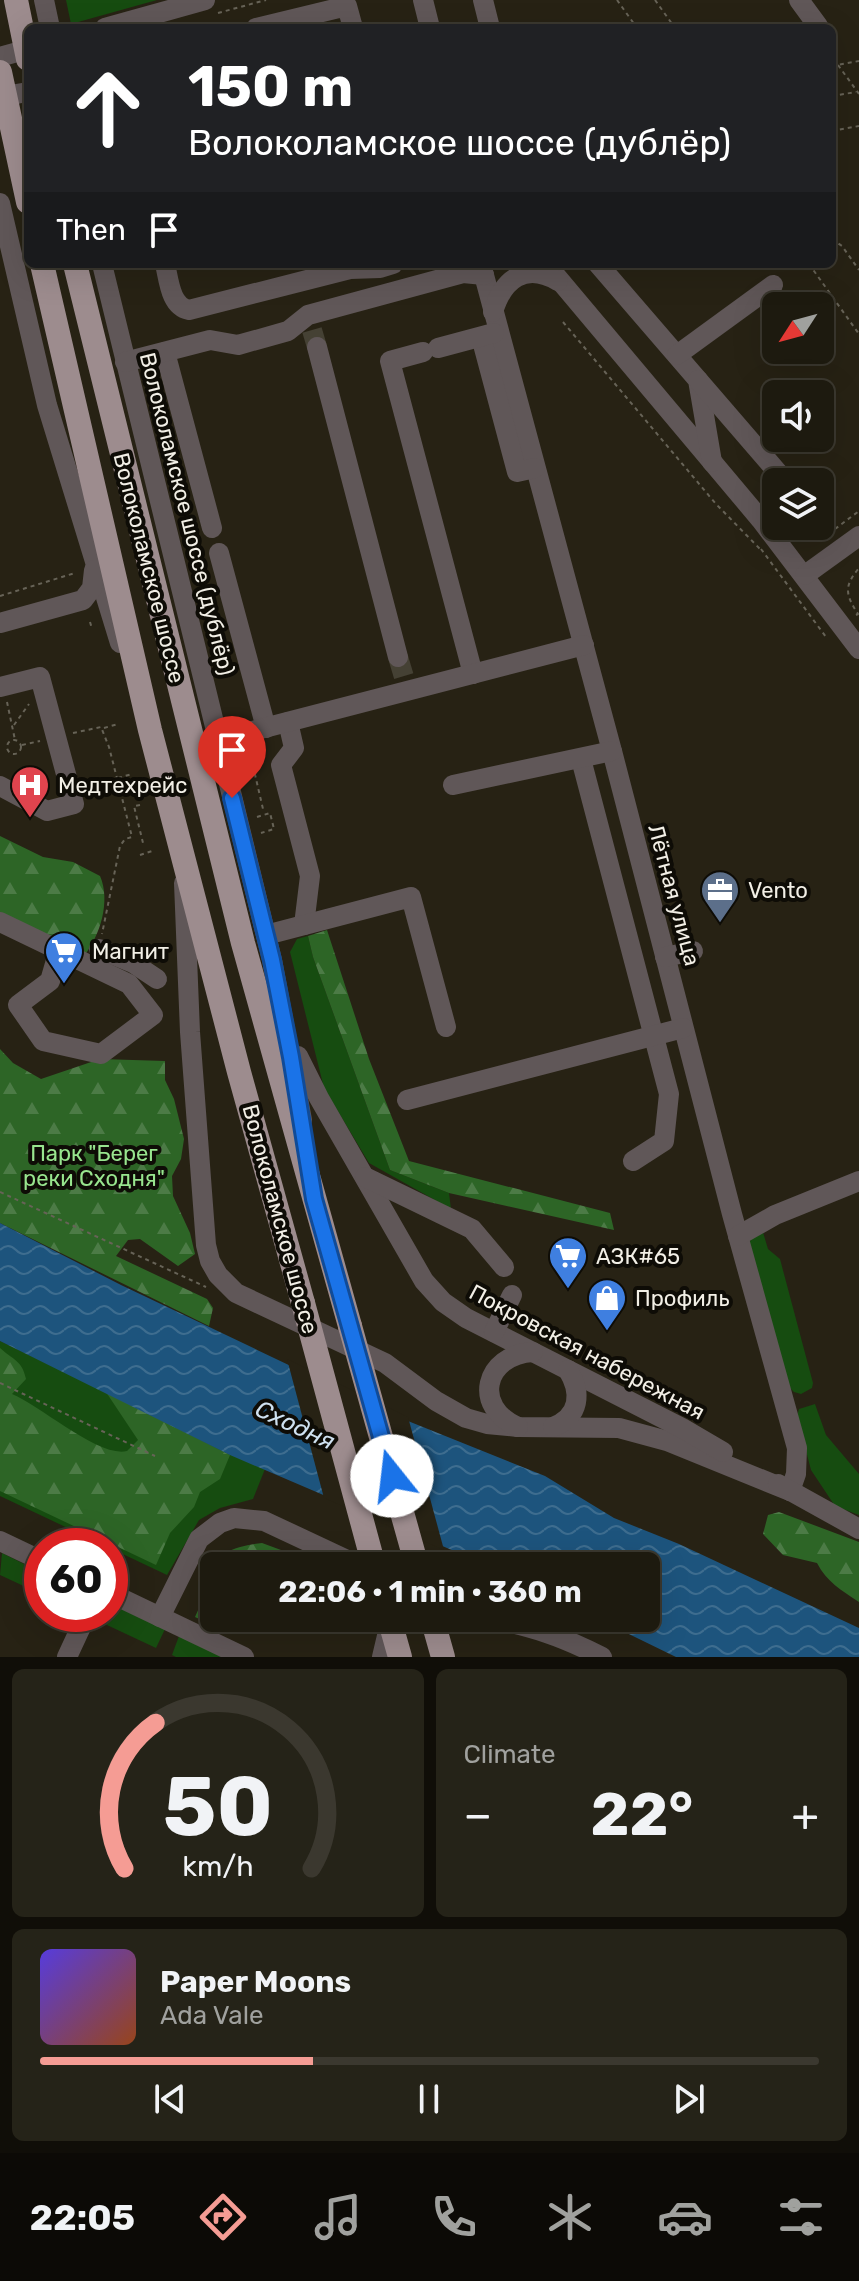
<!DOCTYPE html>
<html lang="en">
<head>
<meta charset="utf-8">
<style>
	body { margin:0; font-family:Rubik,sans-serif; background:#252318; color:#f1f3f6; height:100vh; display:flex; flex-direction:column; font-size:30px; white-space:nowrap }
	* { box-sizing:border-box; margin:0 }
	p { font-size:26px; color:#a0a19e }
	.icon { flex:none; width:44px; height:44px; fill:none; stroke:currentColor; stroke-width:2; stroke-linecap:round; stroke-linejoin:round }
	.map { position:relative; height:1657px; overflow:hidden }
	.panel { display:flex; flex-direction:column; gap:12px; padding:12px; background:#100e08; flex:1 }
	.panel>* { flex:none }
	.guide { position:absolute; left:24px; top:24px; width:812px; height:244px; border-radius:12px; box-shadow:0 8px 32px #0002,0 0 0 2px #3b382f; background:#202124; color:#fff; overflow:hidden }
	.needle { width:52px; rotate:234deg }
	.buttons { position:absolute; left:762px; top:292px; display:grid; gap:16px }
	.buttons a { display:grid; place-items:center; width:72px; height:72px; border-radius:12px; background:#1d1a0f; box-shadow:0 8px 32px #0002,0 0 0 2px #3b382f; font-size:40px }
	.speed { position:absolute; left:24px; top:1528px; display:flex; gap:16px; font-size:40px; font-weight:700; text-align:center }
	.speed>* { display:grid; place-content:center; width:104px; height:104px; border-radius:50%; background:#1d1a0f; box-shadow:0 8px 32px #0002,0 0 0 2px #3b382f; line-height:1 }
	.speed .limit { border:12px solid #d22; background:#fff; color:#111 }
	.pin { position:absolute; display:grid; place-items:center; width:68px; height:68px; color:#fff; margin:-82px -34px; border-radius:50% 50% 50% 0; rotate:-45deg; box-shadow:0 0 8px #0007 }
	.pin .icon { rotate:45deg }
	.me { position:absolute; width:88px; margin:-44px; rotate:344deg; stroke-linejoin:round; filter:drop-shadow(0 0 6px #0008) }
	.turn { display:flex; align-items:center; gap:28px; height:168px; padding:0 32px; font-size:36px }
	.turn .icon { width:104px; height:104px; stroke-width:2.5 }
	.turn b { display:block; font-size:56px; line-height:68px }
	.then { display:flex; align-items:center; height:76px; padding:0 32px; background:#0003; gap:16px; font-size:30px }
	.big { font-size:60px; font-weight:700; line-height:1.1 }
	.panel .widget { flex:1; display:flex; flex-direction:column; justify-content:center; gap:12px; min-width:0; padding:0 28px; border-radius:12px; background:#252318 }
	.panel .dial { align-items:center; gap:0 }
	.dial svg { height:208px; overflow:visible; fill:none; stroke:#3b382f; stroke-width:7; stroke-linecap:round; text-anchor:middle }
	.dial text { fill:#f1f3f6; stroke:none }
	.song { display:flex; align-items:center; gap:24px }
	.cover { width:96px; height:96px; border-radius:12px; background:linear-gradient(135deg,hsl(250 70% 55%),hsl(20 70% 35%)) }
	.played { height:8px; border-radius:4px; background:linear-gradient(90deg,#f59c94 35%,#3b382f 35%) }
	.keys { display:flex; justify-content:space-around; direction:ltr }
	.heat { display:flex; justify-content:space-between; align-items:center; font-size:44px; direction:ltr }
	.panel .tiles { flex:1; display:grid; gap:12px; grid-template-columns:1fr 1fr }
	.widget:last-child { grid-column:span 2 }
	.trip { position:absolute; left:200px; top:1552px; width:460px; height:80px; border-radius:12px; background:#1d1a0f; box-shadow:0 8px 32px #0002,0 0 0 2px #3b382f; font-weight:700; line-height:80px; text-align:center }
	.tabs { display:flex; height:128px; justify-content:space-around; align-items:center; background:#0c0a06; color:#a0a19e }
	.tabs .icon { width:56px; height:56px }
	.tabs .on { color:#f59c94 }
	.tabs b { font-size:36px; color:#f1f3f6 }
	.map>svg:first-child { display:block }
	.green { fill:#164c10 }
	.forest { fill:url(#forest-firs) }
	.water { fill:url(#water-waves) }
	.pier { fill:#272214 }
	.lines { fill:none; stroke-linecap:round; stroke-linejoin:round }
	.minor-tunnel { stroke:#454134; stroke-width:20; stroke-dasharray:20 10; stroke-linecap:butt }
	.path { stroke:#676357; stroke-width:2; stroke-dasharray:4 4; stroke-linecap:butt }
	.minor { stroke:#605758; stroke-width:20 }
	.major { stroke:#9d8c8e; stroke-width:24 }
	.major-bridge { stroke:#9d8c8e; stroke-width:24 }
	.route-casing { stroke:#114b97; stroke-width:20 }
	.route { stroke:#1a73e8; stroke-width:14 }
	.labels { text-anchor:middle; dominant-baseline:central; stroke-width:8; stroke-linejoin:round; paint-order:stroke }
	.street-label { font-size:22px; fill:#f2efe6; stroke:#0e0c06 }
	.poi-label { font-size:22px; fill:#f2efe6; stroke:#0e0c06; text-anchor:start }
	.park-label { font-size:22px; fill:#98e58e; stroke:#0e0c06 }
	.water-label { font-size:24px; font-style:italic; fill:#cfe1f0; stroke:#0e0c06 }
</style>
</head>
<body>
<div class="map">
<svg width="859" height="1657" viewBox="0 0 859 1657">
	<defs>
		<pattern id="forest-firs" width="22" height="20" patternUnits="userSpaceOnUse" patternTransform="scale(2)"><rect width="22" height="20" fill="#2d6526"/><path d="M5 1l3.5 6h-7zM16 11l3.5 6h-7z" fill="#4c7b46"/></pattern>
		<pattern id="water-waves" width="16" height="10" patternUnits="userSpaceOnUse" patternTransform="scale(2)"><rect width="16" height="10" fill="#1d547d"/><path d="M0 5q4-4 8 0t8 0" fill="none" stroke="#3e6d8f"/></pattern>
	</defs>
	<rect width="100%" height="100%" fill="#272214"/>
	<g class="green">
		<polygon points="66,0 157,0 71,24"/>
		<polygon points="308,936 313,957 390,1170 449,1193 451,1209 369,1163 324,1088 290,952 297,939"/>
		<polygon points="762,1229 768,1249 780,1259 813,1383 812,1388 801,1394 794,1392 788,1386 749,1244 753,1234"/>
		<polygon points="0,1341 265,1469 253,1499 220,1508 199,1520 167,1575 0,1496"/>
		<polygon points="815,1404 826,1435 859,1474 859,1515 835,1506 811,1470 797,1416 799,1409"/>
		<polygon points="2,1553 38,1571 30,1589 0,1575"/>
		<polygon points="110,1602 165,1629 156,1648 92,1618 93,1614 110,1614"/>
		<polygon points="179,1636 226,1657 176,1657 172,1655"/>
	</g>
	<g class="forest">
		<path d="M 0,836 L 43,857 L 73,862 L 100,876 C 111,901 100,936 84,956 L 0,919 Z"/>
		<polygon points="327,930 369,1059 409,1161 610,1213 614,1230 449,1193 390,1170 313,957 308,936"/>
		<polygon points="0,1049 13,1063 41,1079 100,1059 165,1061 165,1080 174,1099 184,1139 181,1159 172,1176 173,1196 190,1233 195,1254 178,1266 140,1239 128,1240 116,1256 207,1299 213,1308 209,1326 0,1223"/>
		<path d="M 0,1348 C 13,1360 22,1360 26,1379 L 12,1394 C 41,1406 99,1458 127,1451 L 138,1440 L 106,1392 L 230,1455 L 220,1479 L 200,1492 L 194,1507 L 170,1533 L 156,1565 L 0,1491 Z"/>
		<path d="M 779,1512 L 859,1542 L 859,1602 C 841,1590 827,1582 817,1563 L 783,1555 L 763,1534 L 768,1515 Z"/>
		<path d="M 262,1543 L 281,1550 L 276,1559 L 259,1555 L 253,1566 L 214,1566 L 214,1618 L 233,1618 L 227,1632 L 195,1617 L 207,1590 L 202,1577 C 214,1553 236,1546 262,1543 Z"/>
	</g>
	<polygon class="water" points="0,1223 121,1285 398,1417 545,1476 614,1518 679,1544 859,1628 859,1657 676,1657 596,1618 646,1618 646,1566 489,1566 230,1455 0,1341"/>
	<polygon class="pier" points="287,1359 408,1417 444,1550 324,1498"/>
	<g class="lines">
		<g class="minor-tunnel">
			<polyline points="312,330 317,347"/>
			<polyline points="398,657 404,677"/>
		</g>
		<g class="path">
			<polyline points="617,0 637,28"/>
			<polyline points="655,0 675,28"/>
			<polyline points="218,13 266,0"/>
			<polyline points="838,65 859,94"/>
			<polyline points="832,66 859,61"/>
			<polyline points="832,96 856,92"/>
			<polyline points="832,131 859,126"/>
			<polyline points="832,239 842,246 859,270"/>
			<polyline points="809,264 859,334"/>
			<polyline points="563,322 716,504 760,549"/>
			<path d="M 796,526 C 808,541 820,537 835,529 L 837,531"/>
			<polyline points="835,529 859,511"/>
			<polyline points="761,549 826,637 828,636"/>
			<polyline points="0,596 75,573"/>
			<path d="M 856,615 L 858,614 C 845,594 844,586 859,568"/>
			<polyline points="90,622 92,629"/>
			<polyline points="7,702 15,740"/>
			<polyline points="14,725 29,704"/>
			<polyline points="104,728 118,724"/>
			<polyline points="73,733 101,727 109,747 132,837 125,839 120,846 102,934"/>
			<circle cx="14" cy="747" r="7"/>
			<polyline points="22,745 40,741"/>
			<polyline points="245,768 253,766 263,809"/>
			<polyline points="118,778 132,774"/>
			<polyline points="140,805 134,806 143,843"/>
			<polyline points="257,817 270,813 274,829 261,833"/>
			<polyline points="140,855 152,851"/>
			<polyline points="0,1192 206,1287"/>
			<polyline points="0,1383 155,1456"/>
		</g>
		<g class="minor">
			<polyline points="44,0 50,28"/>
			<polyline points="423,0 430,28"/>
			<polyline points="483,0 490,28"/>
			<polyline points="799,0 818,26"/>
			<polyline points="105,28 205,0"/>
			<polyline points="256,28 347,6 353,28"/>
			<polyline points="0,57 28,49"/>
			<polyline points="0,104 16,94 28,92"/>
			<polyline points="0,203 47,405 120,643"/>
			<polyline points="102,264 272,960 302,1120"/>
			<path d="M 165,264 C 169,280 170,306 189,310 L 350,269 L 380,268 L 393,264"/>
			<polyline points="481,264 612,751 732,1214 797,1448 796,1474 790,1491"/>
			<polyline points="546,264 761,520 859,649"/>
			<polyline points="598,264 698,380 712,462"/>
			<path d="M 493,312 C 503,279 525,262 558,281"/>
			<polyline points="481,337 517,472 535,468"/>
			<polyline points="317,347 398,657"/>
			<polyline points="438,348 494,333"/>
			<polyline points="165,352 212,528"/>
			<polyline points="423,352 390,361 473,674"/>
			<polyline points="677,355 773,285"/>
			<polyline points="125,362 210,340 238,345 288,331 308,315 463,273 484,275"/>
			<polyline points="698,380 786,482"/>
			<polyline points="219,553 266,728"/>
			<polyline points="805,575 859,536"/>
			<polyline points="0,623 83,600 92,588 94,570"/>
			<polyline points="0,687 40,677 74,804 47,811 0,786"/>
			<polyline points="288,722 294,748 281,765 310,876 304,925"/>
			<polyline points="218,740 584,645"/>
			<polyline points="581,759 669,1094 664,1141 633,1161"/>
			<polyline points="453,785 612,751"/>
			<polyline points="184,883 190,1032 206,1245 210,1261 218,1275 236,1293 385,1363 436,1401 466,1418 487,1424 518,1427 619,1428 667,1441 790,1491"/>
			<polyline points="0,922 129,984 153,1015 101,1054 43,1041 18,1005 50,981 59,950"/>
			<polyline points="266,935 411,897 446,1027"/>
			<polyline points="99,949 133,963 157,979"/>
			<polyline points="665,957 693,951"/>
			<polyline points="298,1056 319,1098 424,1281 443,1302 466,1318 682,1428 723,1452"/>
			<polyline points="407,1100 683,1028"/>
			<polyline points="365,1177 472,1229 504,1267"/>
			<polyline points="738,1236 775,1215 859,1181"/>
			<polyline points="494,1332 512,1295"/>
			<path d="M 518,1427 C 472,1407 484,1355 533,1352"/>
			<path d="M 553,1427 C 580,1416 582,1393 568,1370"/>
			<polyline points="778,1484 859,1529"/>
			<polyline points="0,1541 42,1561"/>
			<polyline points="110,1593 244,1657"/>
			<polyline points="160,1617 199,1539 220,1523 234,1518 264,1521 360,1566"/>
			<path d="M 488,1618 C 533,1627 561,1636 602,1657"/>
			<polyline points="67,1657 87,1614"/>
			<polyline points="382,1657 390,1623"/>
		</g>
		<g class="major">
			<polyline points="42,264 150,730 239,1072 303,1303"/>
			<polyline points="75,264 243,943 350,1326"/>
			<polyline points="389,1618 400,1657"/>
			<polyline points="432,1618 443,1657"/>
		</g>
		<g class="major-bridge">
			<polyline points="16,0 28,59"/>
			<polyline points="0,72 28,202"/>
			<polyline points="303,1303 374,1566"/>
			<polyline points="350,1326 417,1566"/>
		</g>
	</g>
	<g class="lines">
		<defs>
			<polyline id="route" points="232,798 272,960 291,1057 314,1199 392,1476"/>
		</defs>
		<use href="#route" class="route-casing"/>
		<use href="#route" class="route"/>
	</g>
	<defs>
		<symbol id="hospital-pin" viewBox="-11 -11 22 30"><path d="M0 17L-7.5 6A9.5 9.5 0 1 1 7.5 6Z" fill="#e0444e" stroke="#0e0c06"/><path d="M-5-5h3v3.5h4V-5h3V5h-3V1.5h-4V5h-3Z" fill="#fff"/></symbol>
		<symbol id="office-pin" viewBox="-11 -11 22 30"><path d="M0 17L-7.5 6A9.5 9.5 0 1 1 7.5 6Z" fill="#5c6f8a" stroke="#0e0c06"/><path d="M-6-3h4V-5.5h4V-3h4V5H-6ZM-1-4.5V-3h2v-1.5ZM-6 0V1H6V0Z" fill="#fff"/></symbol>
		<symbol id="supermarket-pin" viewBox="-11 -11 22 30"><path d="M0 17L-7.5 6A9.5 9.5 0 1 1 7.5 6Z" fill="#3f7fe0" stroke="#0e0c06"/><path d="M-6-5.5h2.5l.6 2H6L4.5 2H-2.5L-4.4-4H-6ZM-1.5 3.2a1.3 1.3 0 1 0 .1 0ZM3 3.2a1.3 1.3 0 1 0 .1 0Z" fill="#fff"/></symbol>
		<symbol id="shop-pin" viewBox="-11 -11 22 30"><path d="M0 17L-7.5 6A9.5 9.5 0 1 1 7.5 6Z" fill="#3f7fe0" stroke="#0e0c06"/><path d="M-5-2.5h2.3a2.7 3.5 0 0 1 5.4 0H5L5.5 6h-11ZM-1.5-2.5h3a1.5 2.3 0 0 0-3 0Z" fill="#fff"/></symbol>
	</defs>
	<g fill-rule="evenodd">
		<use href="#hospital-pin" x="8" y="763" width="44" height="60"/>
		<use href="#office-pin" x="698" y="868" width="44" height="60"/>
		<use href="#supermarket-pin" x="42" y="929" width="44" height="60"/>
		<use href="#supermarket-pin" x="546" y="1234" width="44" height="60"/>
		<use href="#shop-pin" x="585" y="1276" width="44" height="60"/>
	</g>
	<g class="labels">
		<g class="street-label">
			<text transform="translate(187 514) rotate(76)">Волоколамское шоссе (дублёр)</text>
			<text transform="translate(149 568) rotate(76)">Волоколамское шоссе</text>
			<text transform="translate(674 895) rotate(75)">Лётная улица</text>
			<text transform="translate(280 1219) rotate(75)">Волоколамское шоссе</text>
			<text transform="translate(587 1352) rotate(28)">Покровская набережная</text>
		</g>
		<g class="poi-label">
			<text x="58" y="785">Медтехрейс</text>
			<text x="748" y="890">Vento</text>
			<text x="92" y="951">Магнит</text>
			<text x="596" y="1256">АЗК#65</text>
			<text x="635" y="1298">Профиль</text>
		</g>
		<g class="park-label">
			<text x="94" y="1153">Парк "Берег<tspan x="94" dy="25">реки Сходня"</tspan></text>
		</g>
		<g class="water-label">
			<text transform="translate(295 1425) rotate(25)">Сходня</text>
		</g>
	</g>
</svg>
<div class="buttons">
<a><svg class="needle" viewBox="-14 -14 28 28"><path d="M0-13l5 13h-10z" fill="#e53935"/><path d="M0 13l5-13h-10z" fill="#a0a19e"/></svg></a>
<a><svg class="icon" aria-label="sound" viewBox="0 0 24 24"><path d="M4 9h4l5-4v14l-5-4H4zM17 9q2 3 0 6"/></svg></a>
<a><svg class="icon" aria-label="layers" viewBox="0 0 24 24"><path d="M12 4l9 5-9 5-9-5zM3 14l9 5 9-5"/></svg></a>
</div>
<div class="speed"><div class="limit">60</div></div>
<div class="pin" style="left:232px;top:798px;background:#d93025"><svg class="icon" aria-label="arrive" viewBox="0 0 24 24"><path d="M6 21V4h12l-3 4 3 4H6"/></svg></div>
<svg class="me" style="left:392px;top:1476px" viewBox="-20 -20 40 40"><circle r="19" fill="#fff"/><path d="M0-13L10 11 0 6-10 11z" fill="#1a73e8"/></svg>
<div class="trip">22:06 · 1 min · 360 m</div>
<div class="guide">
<div class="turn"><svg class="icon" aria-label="ahead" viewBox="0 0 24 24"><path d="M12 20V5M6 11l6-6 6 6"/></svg><div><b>150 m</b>Волоколамское шоссе (дублёр)</div></div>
<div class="then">Then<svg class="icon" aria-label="arrive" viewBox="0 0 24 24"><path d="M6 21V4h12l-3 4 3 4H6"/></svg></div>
</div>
</div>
<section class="panel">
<div class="tiles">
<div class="widget dial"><svg viewBox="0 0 100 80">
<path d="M14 69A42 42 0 1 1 86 69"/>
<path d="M14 69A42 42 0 0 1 26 13" stroke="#f59c94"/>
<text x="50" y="56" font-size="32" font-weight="700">50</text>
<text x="50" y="72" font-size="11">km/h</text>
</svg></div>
<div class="widget"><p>Climate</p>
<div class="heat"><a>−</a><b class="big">22°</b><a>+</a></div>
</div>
<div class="widget">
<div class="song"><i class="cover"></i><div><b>Paper Moons</b><p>Ada Vale</p></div></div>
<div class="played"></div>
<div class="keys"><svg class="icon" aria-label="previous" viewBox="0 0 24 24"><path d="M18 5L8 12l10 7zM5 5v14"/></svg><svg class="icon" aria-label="pause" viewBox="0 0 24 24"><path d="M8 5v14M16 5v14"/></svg><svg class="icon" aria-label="next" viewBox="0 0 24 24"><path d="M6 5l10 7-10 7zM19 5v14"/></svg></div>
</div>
</div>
</section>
<nav class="tabs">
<b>22:05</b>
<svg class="icon on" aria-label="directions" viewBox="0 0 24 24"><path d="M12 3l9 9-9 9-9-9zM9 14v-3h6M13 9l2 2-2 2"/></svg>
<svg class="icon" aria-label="music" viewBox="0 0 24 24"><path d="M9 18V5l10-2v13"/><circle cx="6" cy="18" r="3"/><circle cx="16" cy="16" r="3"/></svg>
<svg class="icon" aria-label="phone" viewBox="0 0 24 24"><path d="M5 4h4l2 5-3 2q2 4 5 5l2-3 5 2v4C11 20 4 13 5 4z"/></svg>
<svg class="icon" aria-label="climate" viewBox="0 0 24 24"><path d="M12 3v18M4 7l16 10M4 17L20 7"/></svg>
<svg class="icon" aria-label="car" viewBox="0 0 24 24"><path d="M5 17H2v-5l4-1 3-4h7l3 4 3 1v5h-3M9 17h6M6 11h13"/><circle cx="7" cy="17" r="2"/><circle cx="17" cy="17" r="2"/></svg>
<svg class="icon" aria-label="filters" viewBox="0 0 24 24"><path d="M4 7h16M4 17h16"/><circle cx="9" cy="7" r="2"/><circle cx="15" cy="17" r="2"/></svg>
</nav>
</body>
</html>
